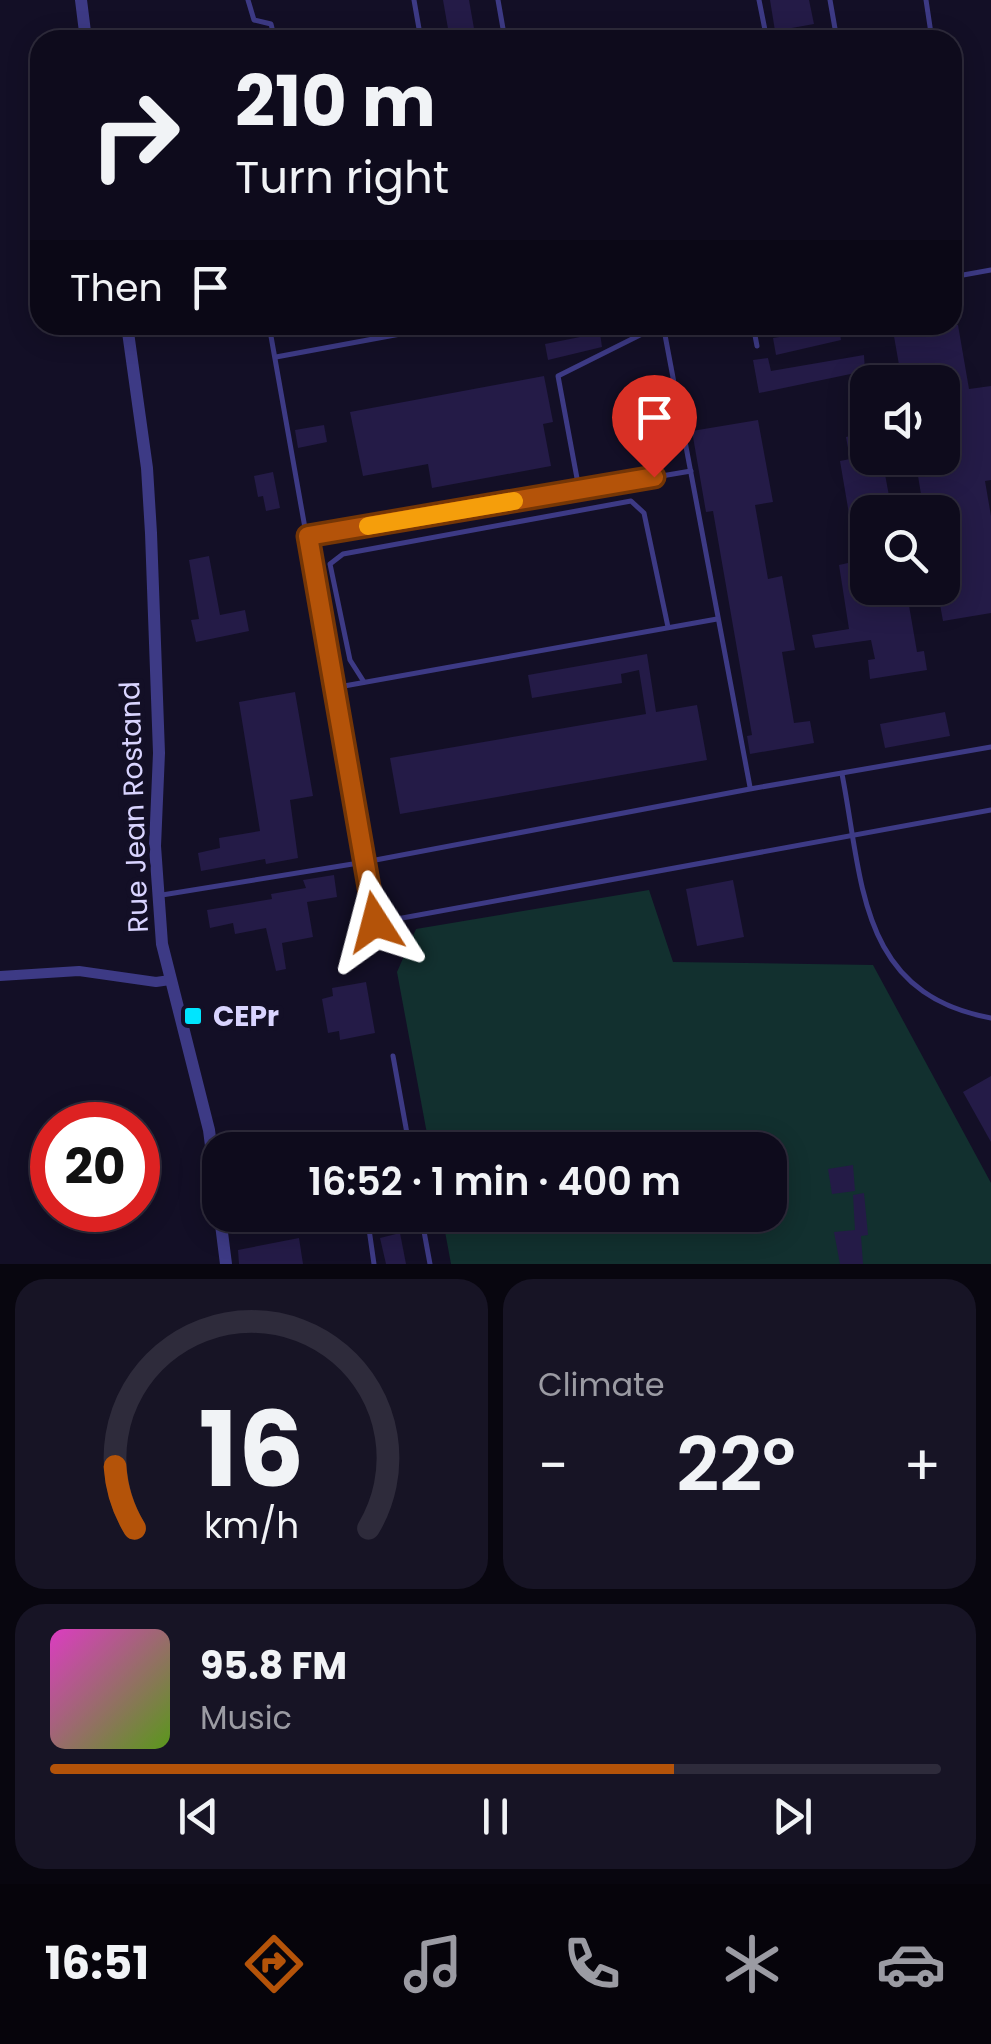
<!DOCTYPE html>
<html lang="en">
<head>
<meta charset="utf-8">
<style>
	body { margin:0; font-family:Poppins,sans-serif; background:#171425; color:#f1f3f6; height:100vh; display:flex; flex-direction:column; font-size:38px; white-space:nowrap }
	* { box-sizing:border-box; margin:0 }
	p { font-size:32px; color:#9b9ba3 }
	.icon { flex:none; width:55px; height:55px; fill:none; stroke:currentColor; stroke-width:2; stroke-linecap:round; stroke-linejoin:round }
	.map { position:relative; height:1264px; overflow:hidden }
	.side { display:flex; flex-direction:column; gap:15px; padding:15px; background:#08060f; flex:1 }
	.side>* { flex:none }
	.guide { position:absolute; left:30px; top:30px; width:932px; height:305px; border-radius:30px; box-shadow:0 5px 25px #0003,0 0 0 2px #2e2b3b; background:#0e0b1c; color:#f1f3f6; overflow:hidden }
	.controls { position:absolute; left:850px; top:365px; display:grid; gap:20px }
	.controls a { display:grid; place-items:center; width:110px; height:110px; border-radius:20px; background:#0e0b1c; box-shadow:0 5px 25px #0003,0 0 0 2px #2e2b3b; font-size:50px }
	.speed { position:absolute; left:30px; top:1102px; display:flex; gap:20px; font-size:50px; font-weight:700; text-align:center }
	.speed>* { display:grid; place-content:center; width:130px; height:130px; border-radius:50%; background:#0e0b1c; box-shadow:0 5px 25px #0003,0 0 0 2px #2e2b3b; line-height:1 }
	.speed .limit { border:15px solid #d22; background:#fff; color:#111 }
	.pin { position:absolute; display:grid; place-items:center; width:85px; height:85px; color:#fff; margin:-102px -42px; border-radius:50% 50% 50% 0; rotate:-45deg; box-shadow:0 0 10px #0007 }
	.pin .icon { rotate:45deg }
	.me { position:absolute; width:110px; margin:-55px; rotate:351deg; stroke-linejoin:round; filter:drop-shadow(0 0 8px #0008) }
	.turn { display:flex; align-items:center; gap:35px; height:210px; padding:0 40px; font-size:45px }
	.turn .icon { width:130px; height:130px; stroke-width:2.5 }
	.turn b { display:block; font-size:70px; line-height:85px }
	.then { display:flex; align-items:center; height:95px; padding:0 40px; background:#0003; gap:20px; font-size:38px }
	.big { font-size:75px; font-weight:600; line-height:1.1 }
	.side .tile { flex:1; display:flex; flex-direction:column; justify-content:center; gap:15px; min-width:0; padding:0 35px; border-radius:30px; background:#171425 }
	.side .dial { align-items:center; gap:0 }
	.dial svg { height:260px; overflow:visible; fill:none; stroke:#2e2b3b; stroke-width:7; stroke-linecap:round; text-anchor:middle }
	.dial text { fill:#f1f3f6; stroke:none }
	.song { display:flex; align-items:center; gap:30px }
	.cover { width:120px; height:120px; border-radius:15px; background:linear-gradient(135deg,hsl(310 70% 55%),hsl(90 70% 35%)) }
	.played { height:10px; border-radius:5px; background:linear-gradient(90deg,#b45309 70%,#2e2b3b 70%) }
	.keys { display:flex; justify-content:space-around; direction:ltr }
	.heat { display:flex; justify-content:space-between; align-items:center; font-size:55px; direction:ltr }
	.side .tiles { flex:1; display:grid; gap:15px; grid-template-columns:1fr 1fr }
	.tile:last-child { grid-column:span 2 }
	.trip { position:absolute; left:202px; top:1132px; width:585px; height:100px; border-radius:30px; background:#0e0b1c; box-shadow:0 5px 25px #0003,0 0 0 2px #2e2b3b; font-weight:600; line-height:100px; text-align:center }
	.dock { display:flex; height:160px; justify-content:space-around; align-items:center; background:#06040b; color:#9b9ba3 }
	.dock .icon { width:70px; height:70px }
	.dock .active { color:#b45309 }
	.dock b { font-size:45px; color:#f1f3f6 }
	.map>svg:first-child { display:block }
	.green { fill:#12302f }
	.building { fill:#241b47 }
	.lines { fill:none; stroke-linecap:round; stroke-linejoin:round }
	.service { stroke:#3d3a85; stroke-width:5 }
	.minor { stroke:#3d3a85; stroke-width:10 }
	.tertiary { stroke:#3d3a85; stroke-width:12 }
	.route-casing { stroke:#753606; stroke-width:25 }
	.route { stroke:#b45309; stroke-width:18 }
	.slow { stroke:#f59e0b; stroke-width:18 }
	.poi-dot { fill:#00e5ff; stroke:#130f26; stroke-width:4 }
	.labels { text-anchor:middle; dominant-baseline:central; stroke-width:10; stroke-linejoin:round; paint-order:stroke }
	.street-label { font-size:28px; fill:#d9d4ff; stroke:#130f26 }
	.poi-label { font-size:28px; font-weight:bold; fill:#d9d4ff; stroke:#130f26; text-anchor:start }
</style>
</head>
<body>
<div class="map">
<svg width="991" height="1264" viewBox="0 0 991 1264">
	<rect width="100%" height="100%" fill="#130f26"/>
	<polygon class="green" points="649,890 673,962 873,965 991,1183 991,1264 451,1264 442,1215 770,1215 770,1150 430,1150 397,972 416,929"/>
	<g class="building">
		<polygon points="443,0 469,0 476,40 450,40"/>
		<polygon points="770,0 809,0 814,24 775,31"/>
		<polygon points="892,325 958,325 969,389 991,386 991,480 985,481 991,516 991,613 943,621 937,588 942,588 942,512 924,512 915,458 942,458 942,382 902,382"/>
		<polygon points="839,328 841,340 776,355 773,338"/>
		<polygon points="600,333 602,347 548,360 545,344"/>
		<polygon points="864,355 865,371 759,393 753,360 768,358 771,371"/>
		<polygon points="544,376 553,422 543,424 551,466 432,488 428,464 363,476 350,412"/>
		<polygon points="758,420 773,502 755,505 768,579 782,576 795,650 782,652 794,723 810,721 814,743 750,754 747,736 752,735 713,511 706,512 692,431"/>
		<polygon points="324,425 327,442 298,448 295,430"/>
		<polygon points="868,432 868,458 882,458 892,512 868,512 868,588 906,588 917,652 924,651 927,670 870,679 868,660 875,659 871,640 815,648 812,635 849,629 839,565 857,561 840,461 850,459 846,437"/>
		<polygon points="273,472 280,508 266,511 263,496 258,497 254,476"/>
		<polygon points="209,556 220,615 245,610 249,631 196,642 191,620 199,619 189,560"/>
		<polygon points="647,654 656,712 697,705 707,760 400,814 390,758 646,714 639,670 621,674 622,683 532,698 528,675"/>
		<polygon points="295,692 313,796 290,800 298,858 266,864 265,859 201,871 198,853 220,848 219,838 260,831 239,702"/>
		<polygon points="945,712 950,736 885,748 880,724"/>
		<polygon points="334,875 337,897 307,902 313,937 282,943 286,969 276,971 266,928 235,934 233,923 210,928 207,910 272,899 271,894 306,888 303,880"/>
		<polygon points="733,880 744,937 697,946 686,889"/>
		<polygon points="366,982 375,1033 340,1040 339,1031 328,1033 322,999 333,996 332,988"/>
		<polygon points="991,1076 991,1142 963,1092"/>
		<polygon points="853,1165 855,1191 832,1194 828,1169"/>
		<polygon points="864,1193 868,1235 861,1236 863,1264 840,1264 834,1232 855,1230 853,1195"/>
		<polygon points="400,1233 406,1264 386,1264 380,1238"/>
		<polygon points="299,1238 303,1264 239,1264 238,1250"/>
	</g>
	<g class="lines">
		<g class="service">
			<polyline points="248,0 254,20 271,24 275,40"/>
			<polyline points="414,0 421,40"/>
			<polyline points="498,0 505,40"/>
			<polyline points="759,0 767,40"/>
			<polyline points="830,0 837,40"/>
			<polyline points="926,0 932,40"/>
			<polyline points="952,277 991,270"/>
			<polyline points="269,325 375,923 991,810"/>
			<polyline points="672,325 665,335 750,787"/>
			<polyline points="753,325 757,346"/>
			<polyline points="276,357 449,325"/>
			<polyline points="579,489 558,376 650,330 665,335"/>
			<polyline points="308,536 691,471"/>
			<polyline points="364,682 350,660 330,564 343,554 631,501 644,513 668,627"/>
			<polyline points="333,688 717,619"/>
			<path d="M 842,774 C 863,881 858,994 991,1018"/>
			<polyline points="162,895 365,862 750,789 991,747"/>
			<polyline points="393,1056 410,1150"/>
			<polyline points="367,1215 374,1264"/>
			<polyline points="421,1215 430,1264"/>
		</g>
		<polyline class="minor" points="0,976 79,971 156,982 170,980"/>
		<g class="tertiary">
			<polyline points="81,0 86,40"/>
			<polyline points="127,325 147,468 151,533 159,753 155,846 162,944 209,1130 226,1264"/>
		</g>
	</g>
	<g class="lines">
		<defs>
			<polyline id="route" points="375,922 308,536 654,477"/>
		</defs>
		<use href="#route" class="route-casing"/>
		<use href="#route" class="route"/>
		<polyline class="slow" points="368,526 514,501"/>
	</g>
	<rect class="poi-dot" x="183" y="1006" width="20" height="20" rx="5"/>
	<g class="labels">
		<g class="street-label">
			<text transform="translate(134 807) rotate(-92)">Rue Jean Rostand</text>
		</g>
		<g class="poi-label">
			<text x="213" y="1016">CEPr</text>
		</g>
	</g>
</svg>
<div class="controls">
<a><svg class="icon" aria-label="sound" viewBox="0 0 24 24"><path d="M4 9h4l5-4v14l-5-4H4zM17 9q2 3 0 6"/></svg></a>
<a><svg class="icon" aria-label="search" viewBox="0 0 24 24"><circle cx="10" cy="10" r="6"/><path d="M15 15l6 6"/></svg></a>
</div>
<div class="speed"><div class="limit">20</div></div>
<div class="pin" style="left:654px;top:477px;background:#d93025"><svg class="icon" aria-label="arrive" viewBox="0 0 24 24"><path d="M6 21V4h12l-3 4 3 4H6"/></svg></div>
<svg class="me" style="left:375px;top:922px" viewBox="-20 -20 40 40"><path d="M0-17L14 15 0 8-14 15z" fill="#b45309" stroke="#fff" stroke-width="4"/></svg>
<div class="trip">16:52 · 1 min · 400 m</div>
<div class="guide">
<div class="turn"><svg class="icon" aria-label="right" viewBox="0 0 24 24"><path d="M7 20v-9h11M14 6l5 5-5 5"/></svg><div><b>210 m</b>Turn right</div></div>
<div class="then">Then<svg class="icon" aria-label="arrive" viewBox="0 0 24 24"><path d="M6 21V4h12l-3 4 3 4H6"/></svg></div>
</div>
</div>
<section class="side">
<div class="tiles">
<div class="tile dial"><svg viewBox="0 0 100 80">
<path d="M14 69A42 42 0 1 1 86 69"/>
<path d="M14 69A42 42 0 0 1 8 50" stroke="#b45309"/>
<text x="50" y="56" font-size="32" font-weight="700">16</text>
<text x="50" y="72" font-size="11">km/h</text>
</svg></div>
<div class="tile"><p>Climate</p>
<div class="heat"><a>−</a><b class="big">22°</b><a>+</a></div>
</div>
<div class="tile">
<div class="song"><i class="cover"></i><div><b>95.8 FM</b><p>Music</p></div></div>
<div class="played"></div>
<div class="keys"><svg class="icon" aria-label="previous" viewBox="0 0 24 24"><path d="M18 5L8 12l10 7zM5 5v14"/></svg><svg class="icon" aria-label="pause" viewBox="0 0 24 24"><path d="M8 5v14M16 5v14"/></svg><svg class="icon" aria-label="next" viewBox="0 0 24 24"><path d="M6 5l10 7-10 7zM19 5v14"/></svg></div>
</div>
</div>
</section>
<nav class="dock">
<b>16:51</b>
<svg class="icon active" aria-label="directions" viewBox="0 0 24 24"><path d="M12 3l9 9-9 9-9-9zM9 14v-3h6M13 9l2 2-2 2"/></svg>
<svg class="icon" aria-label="music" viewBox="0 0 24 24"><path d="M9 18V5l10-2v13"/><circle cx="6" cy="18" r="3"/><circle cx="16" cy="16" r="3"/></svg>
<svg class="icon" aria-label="phone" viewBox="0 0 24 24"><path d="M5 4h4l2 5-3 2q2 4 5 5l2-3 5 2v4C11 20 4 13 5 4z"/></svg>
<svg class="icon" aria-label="climate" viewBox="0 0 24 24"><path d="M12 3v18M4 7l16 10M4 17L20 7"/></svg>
<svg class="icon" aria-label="car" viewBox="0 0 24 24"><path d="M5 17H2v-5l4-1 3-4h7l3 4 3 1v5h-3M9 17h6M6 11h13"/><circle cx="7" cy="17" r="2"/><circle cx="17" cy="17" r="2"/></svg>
</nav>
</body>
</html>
